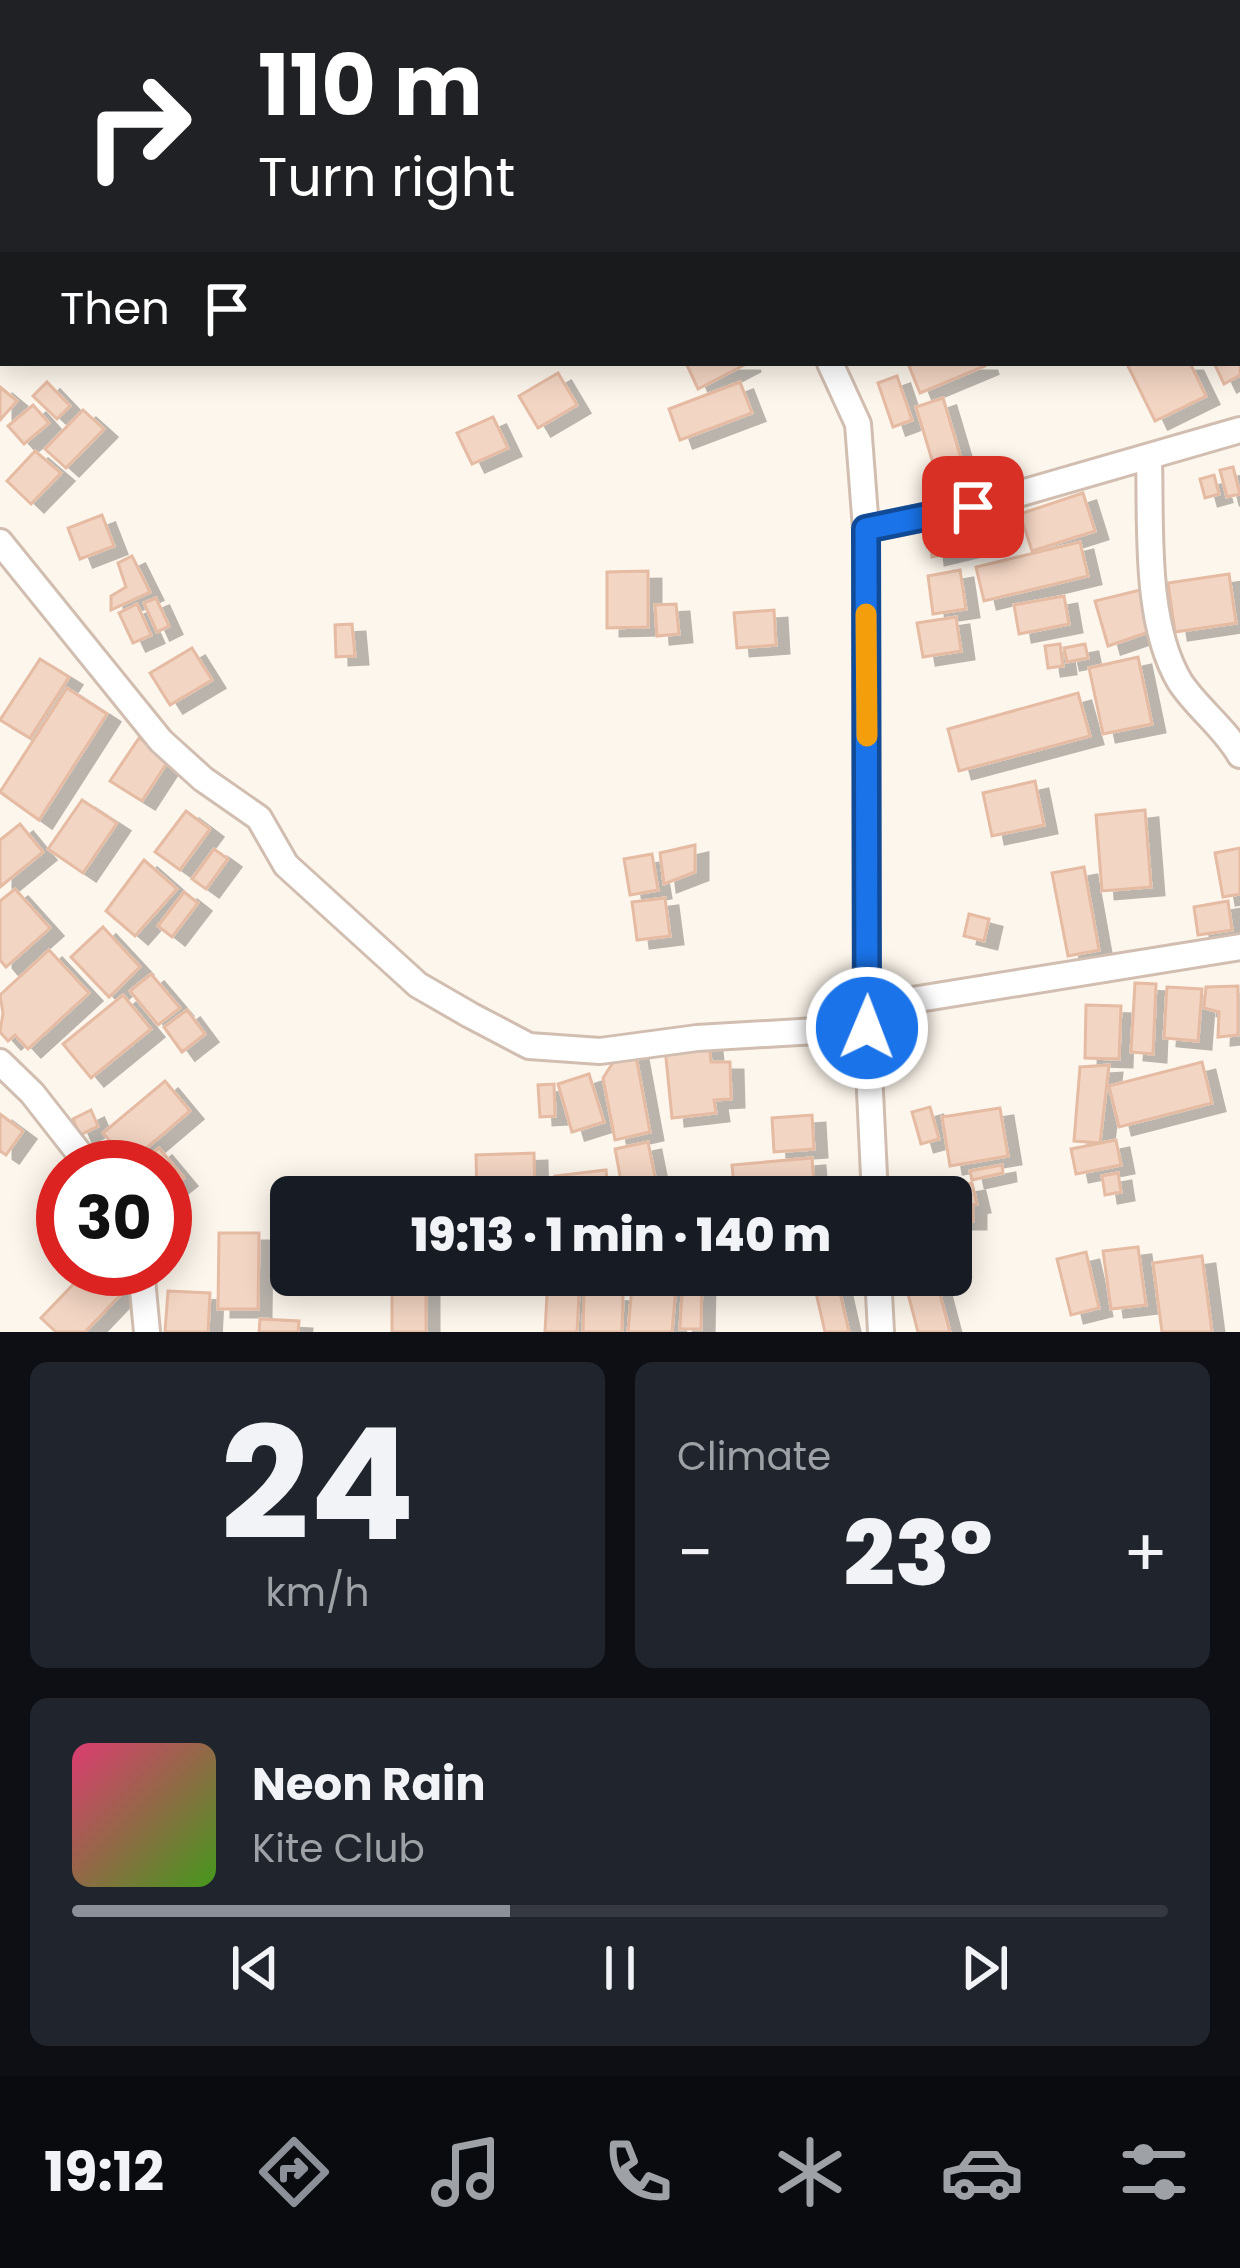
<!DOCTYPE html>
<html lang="en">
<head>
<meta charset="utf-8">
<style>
	body { margin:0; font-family:Poppins,sans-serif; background:#20242c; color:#f1f3f6; height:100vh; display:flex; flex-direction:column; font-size:45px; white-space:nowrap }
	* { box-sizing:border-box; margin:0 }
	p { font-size:39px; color:#9ea1a6 }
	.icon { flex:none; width:66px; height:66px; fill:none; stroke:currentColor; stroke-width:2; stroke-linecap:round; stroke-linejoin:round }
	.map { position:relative; height:1332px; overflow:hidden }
	.panel { display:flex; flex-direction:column; gap:30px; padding:30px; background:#0d0f14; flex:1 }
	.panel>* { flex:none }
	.top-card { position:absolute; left:0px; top:0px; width:1242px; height:366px; box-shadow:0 6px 30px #0003; background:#202124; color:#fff; overflow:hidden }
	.speed { position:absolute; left:36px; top:1140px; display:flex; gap:24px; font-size:60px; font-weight:700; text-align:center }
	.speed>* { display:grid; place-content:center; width:156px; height:156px; border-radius:50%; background:#171b24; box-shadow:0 6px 30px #0003; line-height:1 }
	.speed .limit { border:18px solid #d22; background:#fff; color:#111 }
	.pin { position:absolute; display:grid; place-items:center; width:102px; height:102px; color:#fff; margin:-51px; border-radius:24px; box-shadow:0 6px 18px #0006 }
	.me { position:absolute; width:132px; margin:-66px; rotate:1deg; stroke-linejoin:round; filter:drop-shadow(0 0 9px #0008) }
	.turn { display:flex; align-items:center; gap:42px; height:252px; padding:0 60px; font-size:54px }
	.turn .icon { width:156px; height:156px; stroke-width:2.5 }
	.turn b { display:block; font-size:84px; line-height:102px }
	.then { display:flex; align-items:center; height:114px; padding:0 60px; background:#0003; gap:24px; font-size:45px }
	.big { font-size:90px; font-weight:800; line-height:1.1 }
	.panel .card { flex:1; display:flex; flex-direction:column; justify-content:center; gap:18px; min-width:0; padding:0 42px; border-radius:18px; background:#20242c }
	.panel .dial { align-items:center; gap:0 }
	.dial b { font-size:156px; line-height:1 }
	.song { display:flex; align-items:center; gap:36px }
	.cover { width:144px; height:144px; border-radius:18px; background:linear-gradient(135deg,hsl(340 70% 55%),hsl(100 70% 35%)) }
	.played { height:12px; border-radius:6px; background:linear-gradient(90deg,#8c9099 40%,#363941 40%) }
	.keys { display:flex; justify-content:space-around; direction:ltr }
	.heat { display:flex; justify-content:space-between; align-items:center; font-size:66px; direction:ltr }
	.panel .tiles { flex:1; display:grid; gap:30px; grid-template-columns:1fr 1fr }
	.card:last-child { grid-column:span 2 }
	.trip { position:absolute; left:270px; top:1176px; width:702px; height:120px; border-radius:18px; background:#171b24; box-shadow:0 6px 30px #0003; font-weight:800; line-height:120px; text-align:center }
	.tabs { display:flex; height:192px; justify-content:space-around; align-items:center; background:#090b0e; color:#9ea1a6 }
	.tabs .icon { width:84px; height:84px }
	.tabs .selected { color:#8c9099 }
	.tabs b { font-size:54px; color:#f1f3f6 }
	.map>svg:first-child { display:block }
	.building { fill:#f3d5c3; stroke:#e6bba3; stroke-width:3; filter:url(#shadow) }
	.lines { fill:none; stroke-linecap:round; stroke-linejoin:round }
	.street-casing { stroke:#d1beb0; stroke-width:30 }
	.secondary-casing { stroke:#d6c0b0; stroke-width:42 }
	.street { stroke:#fff; stroke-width:24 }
	.secondary { stroke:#fff; stroke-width:36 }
	.route-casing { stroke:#114b97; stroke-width:30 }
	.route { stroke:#1a73e8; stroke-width:21 }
	.slow { stroke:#f59e0b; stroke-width:21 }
</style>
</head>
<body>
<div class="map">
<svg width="1240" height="1332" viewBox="0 0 1240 1332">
	<defs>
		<filter id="shadow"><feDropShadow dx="13" dy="8" stdDeviation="0" flood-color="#0004"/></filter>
	</defs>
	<rect width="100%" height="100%" fill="#fdf6ec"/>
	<g class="building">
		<polygon points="1240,308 1240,375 1224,384 1214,363 1239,363"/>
		<polygon points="686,363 748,363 698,389"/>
		<polygon points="916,363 984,363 985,366 920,393 909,366"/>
		<polygon points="1190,363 1206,396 1155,421 1127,364"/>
		<polygon points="558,373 577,405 538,428 519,396"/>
		<polygon points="897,376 912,420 893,427 878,383"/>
		<polygon points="47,382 70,406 57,419 33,396"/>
		<polygon points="740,382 752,413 680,440 669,409"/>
		<polygon points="0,387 17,401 0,420"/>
		<polygon points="943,398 969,485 942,493 916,407"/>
		<polygon points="33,405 49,423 24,444 8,426"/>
		<polygon points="83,410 104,429 66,468 45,449"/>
		<polygon points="493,417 508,448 472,464 457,433"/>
		<polygon points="35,451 61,473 31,504 7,481"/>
		<polygon points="1233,467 1240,494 1227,497 1220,470"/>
		<polygon points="1214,475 1219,494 1205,498 1200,479"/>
		<polygon points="1083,493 1095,531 1032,551 1020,514"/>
		<polygon points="102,515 114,546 80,559 68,528"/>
		<polygon points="993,522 999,541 932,557 930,538"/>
		<polygon points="1080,542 1088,576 984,601 976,567"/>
		<polygon points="132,556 150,592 111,610 111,596 126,587 118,563"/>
		<polygon points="960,570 966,609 933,614 928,576"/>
		<polygon points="648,571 648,627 607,628 607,572"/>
		<polygon points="1229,574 1236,623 1175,632 1168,583"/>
		<polygon points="1144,589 1152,631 1108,646 1095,601"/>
		<polygon points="1064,596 1069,624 1019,634 1014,605"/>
		<polygon points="156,598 169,626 157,632 144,603"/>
		<polygon points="137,604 151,635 133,643 119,613"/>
		<polygon points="676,604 679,634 657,636 655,605"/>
		<polygon points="774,610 776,645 737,648 734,613"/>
		<polygon points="956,617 961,651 923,657 917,623"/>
		<polygon points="352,624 355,656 336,657 335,625"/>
		<polygon points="1060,644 1063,666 1048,668 1045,646"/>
		<polygon points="1085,644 1088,658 1067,662 1064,648"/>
		<polygon points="192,648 212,680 170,705 150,673"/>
		<polygon points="1138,657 1152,724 1103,734 1089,668"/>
		<polygon points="40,659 69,677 30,738 0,720"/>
		<polygon points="67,688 107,714 39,820 0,792"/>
		<polygon points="1078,693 1090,736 959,771 948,729"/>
		<polygon points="139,738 170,758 142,801 110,781"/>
		<polygon points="1035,781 1044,825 992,836 983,793"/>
		<polygon points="82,800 117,823 83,873 48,849"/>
		<polygon points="1145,810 1151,887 1102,891 1096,815"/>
		<polygon points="186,811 210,829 180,870 155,852"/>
		<polygon points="20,824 43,852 0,887 0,840"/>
		<polygon points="695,845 695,872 664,884 660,853"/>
		<polygon points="1240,848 1240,894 1223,897 1215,853"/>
		<polygon points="214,849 228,859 206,889 192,879"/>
		<polygon points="652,854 658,890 630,895 624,859"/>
		<polygon points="144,860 177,889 135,936 106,911"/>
		<polygon points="1084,867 1099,950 1068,956 1052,873"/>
		<polygon points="15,889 50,928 6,967 0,960 0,901"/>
		<polygon points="184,892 198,903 172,937 158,926"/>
		<polygon points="665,898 670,936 637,940 632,902"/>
		<polygon points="1228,901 1232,930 1198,935 1194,907"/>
		<polygon points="969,914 989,919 984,941 964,936"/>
		<polygon points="103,927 140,967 109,997 71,957"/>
		<polygon points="49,950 89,993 28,1049 15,1035 8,1041 0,1032 3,1013 0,995"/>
		<polygon points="151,974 180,1008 158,1025 130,991"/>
		<polygon points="1135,983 1156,984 1153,1054 1131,1052"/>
		<polygon points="1238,986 1238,1035 1218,1037 1219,1012 1204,1008 1206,987"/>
		<polygon points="1167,987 1202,989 1198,1041 1164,1038"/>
		<polygon points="123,995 151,1029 91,1078 63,1044"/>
		<polygon points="1086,1005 1121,1006 1119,1059 1085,1058"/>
		<polygon points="187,1010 205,1034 182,1052 164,1027"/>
		<polygon points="709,1043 711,1062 730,1062 731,1099 714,1100 716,1113 672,1118 665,1048"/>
		<polygon points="635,1051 650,1132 615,1140 603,1078 616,1058"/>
		<polygon points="1202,1062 1212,1103 1119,1127 1109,1086"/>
		<polygon points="1109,1065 1100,1143 1074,1141 1080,1067"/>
		<polygon points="589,1074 604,1122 572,1132 558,1084"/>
		<polygon points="165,1081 190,1111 129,1163 103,1133"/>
		<polygon points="554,1084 555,1116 540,1117 538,1085"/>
		<polygon points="930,1107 939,1139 921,1144 912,1112"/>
		<polygon points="1000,1108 1008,1156 950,1166 942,1117"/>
		<polygon points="91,1110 98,1126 80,1135 73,1119"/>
		<polygon points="0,1114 23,1131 6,1155 0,1151"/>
		<polygon points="812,1115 814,1149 774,1152 772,1118"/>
		<polygon points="1116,1140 1121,1165 1076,1174 1071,1149"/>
		<polygon points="648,1142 658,1192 624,1197 615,1149"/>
		<polygon points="159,1148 184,1178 165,1193 165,1167 139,1164"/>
		<polygon points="534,1153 535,1197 477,1197 476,1155"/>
		<polygon points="812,1158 815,1193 735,1197 732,1165"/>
		<polygon points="1002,1165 1003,1173 972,1180 970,1171"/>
		<polygon points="606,1170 609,1197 558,1197 555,1176"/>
		<polygon points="1118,1173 1121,1192 1105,1195 1102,1176"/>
		<polygon points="972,1183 977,1204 951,1209 951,1197 931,1197 929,1191"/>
		<polygon points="973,1207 973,1221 951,1221 951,1208"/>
		<polygon points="219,1233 259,1233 258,1309 218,1309"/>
		<polygon points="1138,1247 1146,1305 1111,1309 1103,1251"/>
		<polygon points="1086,1252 1099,1308 1071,1315 1057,1259"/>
		<polygon points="1202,1256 1212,1332 1162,1332 1153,1263"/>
		<polygon points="88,1269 118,1269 125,1276 120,1281 127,1288 85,1332 56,1332 41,1318"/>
		<rect x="392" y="1275" width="34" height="57"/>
		<polygon points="548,1275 580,1275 577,1332 545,1332"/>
		<polygon points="633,1275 677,1275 672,1332 628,1332"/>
		<polygon points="683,1275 702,1275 701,1329 680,1329"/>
		<polygon points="812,1275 836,1275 849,1332 825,1332"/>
		<polygon points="937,1283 950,1332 918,1332 907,1290"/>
		<polygon points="168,1291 210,1293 208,1332 165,1332"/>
		<polygon points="584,1293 623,1294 622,1332 583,1332"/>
		<polygon points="260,1319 299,1321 298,1332 259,1332"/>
	</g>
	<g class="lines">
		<defs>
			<g id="street">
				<polyline points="536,0 539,3"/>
				<polyline points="1085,0 1088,3"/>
				<polyline points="1239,172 1240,173"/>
				<polyline points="830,363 858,424 866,529 867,1028 875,1197"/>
				<path d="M 1149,458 C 1151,526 1144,622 1180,682 C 1197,708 1224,727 1240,755"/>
				<polyline points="866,529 973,507 1240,430"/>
				<polyline points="0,542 161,741 203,779 259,818 286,865 418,985 470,1015 529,1046 600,1051 697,1038 867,1028"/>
				<polyline points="869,1007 1240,947"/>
				<polyline points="0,1062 32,1093 90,1167"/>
				<polyline points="141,1269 147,1332"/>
				<polyline points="878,1275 881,1332"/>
			</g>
			<g id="secondary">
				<polyline points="27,3 32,0"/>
				<polyline points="0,20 3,18"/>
			</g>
		</defs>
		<use href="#street" class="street-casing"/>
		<use href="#secondary" class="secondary-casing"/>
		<use href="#street" class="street"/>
		<use href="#secondary" class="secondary"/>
	</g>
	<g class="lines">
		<defs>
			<polyline id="route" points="867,1028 866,529 973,507"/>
		</defs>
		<use href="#route" class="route-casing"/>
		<use href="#route" class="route"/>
		<polyline class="slow" points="866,614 867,736"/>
	</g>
</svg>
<div class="speed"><div class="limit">30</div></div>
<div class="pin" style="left:973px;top:507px;background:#d93025"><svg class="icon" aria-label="arrive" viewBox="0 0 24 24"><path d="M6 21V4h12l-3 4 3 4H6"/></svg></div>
<svg class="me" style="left:867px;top:1028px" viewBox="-20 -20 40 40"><circle r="17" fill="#1a73e8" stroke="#fff" stroke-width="3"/><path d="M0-11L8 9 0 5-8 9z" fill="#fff"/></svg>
<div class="trip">19:13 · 1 min · 140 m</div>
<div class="top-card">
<div class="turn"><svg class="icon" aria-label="right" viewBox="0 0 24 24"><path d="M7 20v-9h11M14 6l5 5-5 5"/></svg><div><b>110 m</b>Turn right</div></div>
<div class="then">Then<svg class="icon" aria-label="arrive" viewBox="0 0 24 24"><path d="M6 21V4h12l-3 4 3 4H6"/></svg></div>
</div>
</div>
<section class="panel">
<div class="tiles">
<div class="card dial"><b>24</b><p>km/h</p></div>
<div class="card"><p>Climate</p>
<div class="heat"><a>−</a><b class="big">23°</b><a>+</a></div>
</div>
<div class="card">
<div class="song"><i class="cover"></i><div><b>Neon Rain</b><p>Kite Club</p></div></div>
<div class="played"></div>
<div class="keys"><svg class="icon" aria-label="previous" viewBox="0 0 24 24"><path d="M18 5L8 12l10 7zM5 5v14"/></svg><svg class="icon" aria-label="pause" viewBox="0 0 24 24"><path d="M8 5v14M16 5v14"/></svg><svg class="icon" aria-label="next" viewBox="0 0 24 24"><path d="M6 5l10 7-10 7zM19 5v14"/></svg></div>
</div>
</div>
</section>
<nav class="tabs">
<b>19:12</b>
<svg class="icon selected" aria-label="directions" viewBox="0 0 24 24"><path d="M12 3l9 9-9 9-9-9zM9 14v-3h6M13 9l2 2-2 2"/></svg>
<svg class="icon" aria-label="music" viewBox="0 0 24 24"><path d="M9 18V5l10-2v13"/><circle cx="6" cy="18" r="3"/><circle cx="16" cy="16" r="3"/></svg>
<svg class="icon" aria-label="phone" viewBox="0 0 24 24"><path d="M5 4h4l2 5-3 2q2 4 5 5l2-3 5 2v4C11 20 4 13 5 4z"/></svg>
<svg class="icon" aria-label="climate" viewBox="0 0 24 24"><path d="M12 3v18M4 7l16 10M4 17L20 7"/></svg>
<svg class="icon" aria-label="car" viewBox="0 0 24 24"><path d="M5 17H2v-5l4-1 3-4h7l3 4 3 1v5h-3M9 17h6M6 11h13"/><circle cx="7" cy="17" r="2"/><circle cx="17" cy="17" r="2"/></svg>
<svg class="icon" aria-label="filters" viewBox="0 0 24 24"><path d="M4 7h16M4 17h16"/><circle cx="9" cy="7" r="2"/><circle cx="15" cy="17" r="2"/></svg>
</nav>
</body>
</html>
